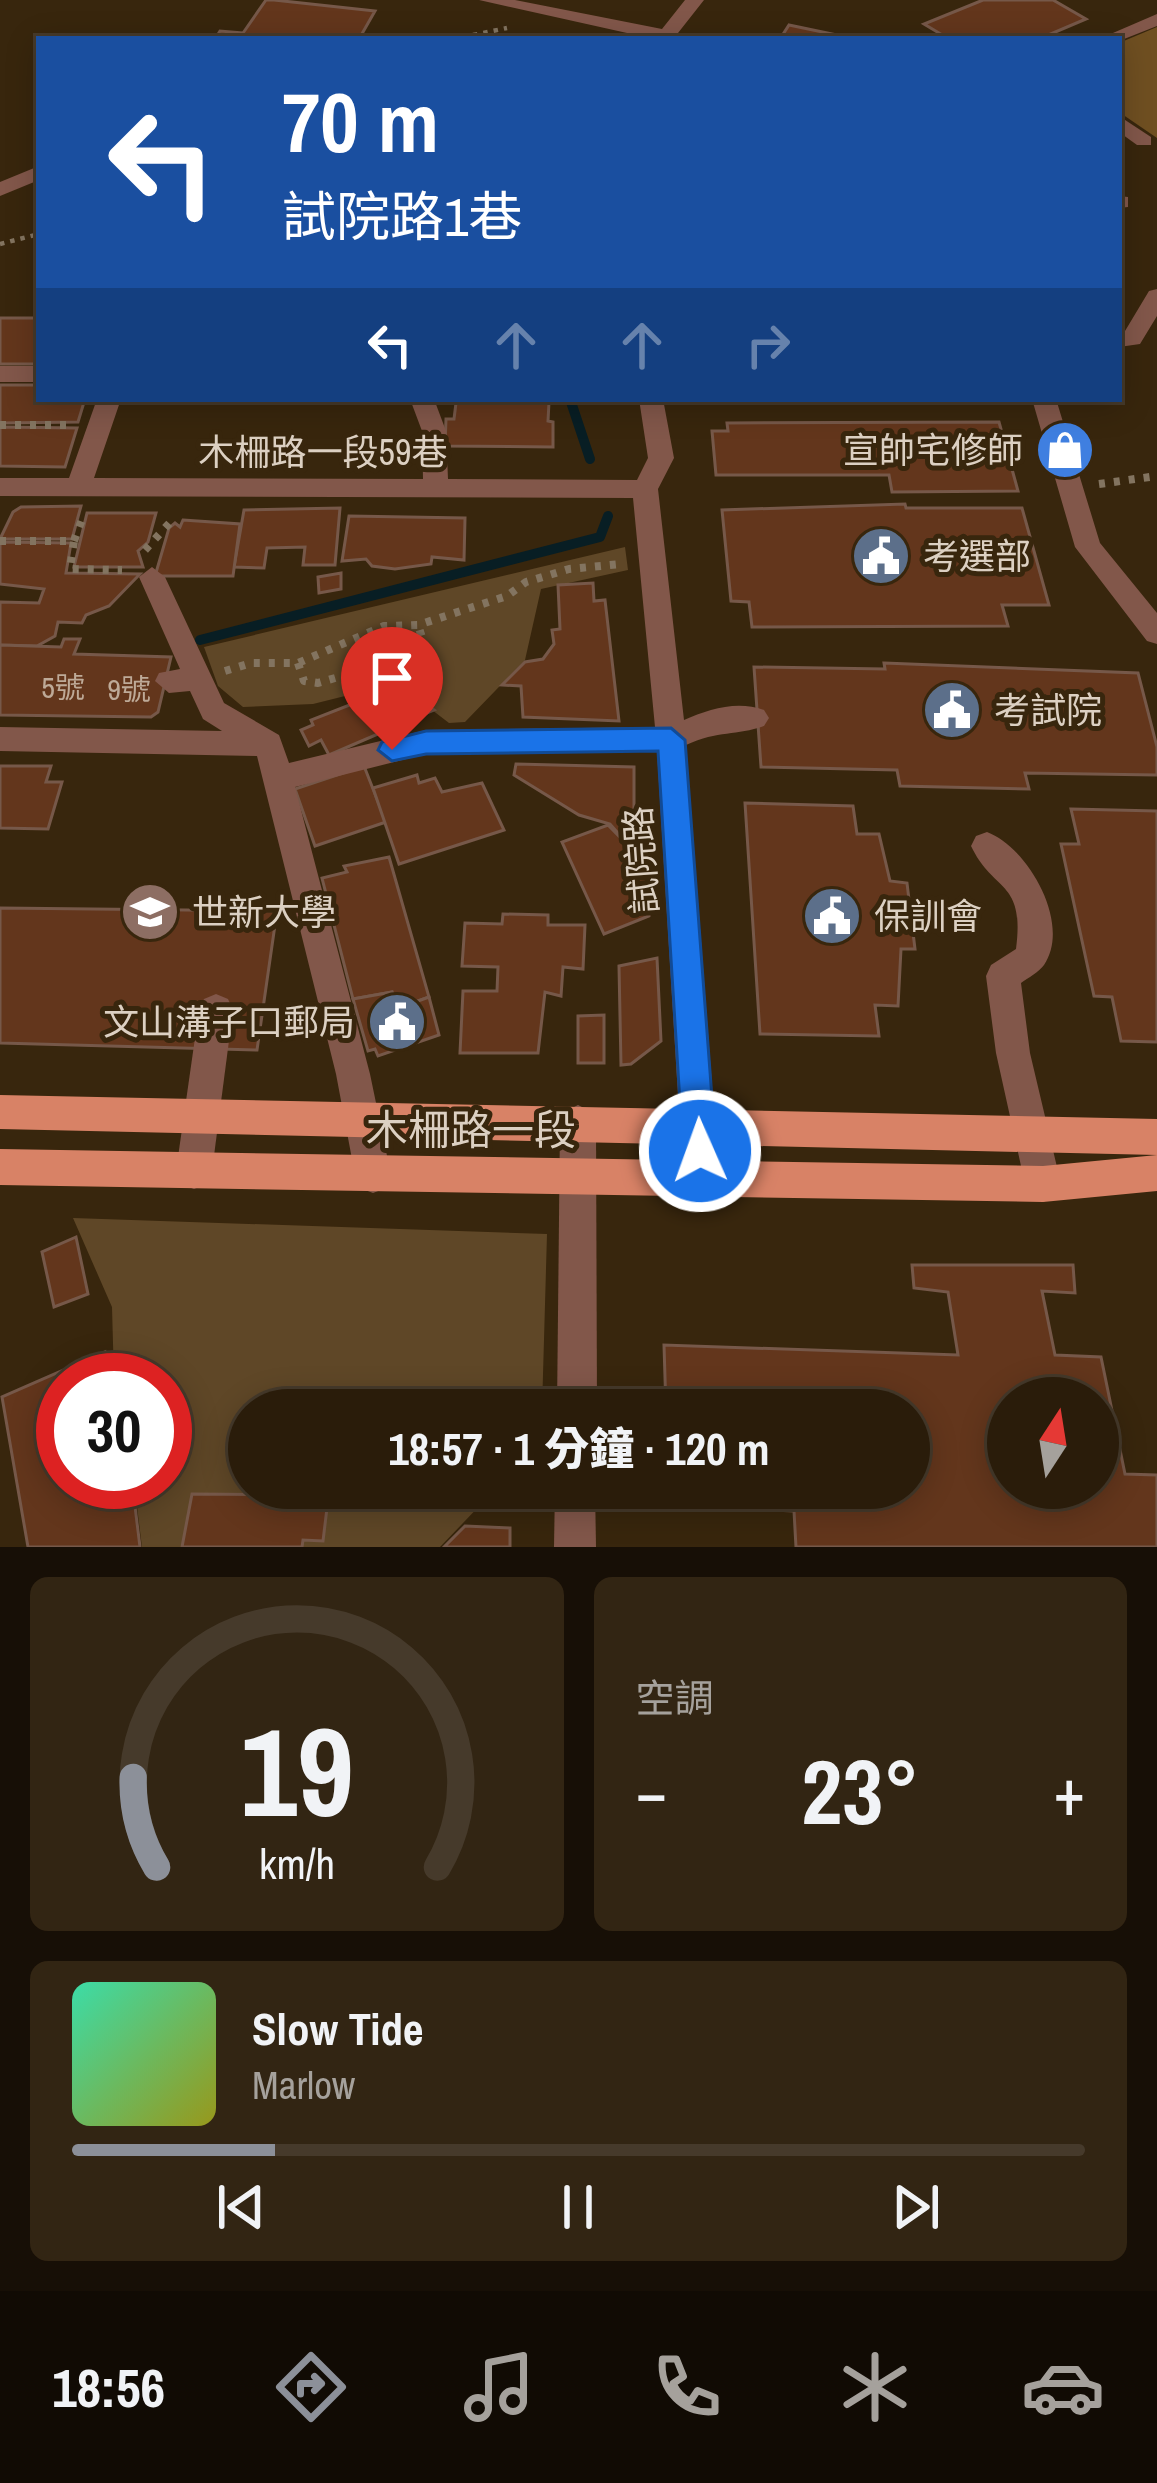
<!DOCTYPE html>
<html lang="zh-TW">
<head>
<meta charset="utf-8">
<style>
	body { margin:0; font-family:"Archivo Narrow","Noto Sans TC",sans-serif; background:#322513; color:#f1f3f6; height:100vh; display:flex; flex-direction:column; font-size:45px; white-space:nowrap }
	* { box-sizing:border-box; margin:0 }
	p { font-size:39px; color:#a5a19c }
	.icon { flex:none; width:66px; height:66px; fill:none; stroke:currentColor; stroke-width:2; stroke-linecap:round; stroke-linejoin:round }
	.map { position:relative; height:1547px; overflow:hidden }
	.panel { display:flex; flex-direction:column; gap:30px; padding:30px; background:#170f06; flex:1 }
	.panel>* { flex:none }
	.guide { position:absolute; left:36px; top:36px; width:1086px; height:366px; border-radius:0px; box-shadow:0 6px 30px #0003,0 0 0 3px #463a2b; background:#1a4fa0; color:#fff; overflow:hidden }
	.needle { width:78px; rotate:12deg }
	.buttons { position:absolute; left:987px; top:1377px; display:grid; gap:24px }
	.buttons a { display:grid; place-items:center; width:132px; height:132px; border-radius:50%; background:#2a1c0a; box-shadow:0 6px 30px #0003,0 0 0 3px #463a2b; font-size:60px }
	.speed { position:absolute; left:36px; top:1353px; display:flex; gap:24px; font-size:60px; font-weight:700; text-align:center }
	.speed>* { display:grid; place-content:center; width:156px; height:156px; border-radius:50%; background:#2a1c0a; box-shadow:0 6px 30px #0003,0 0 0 3px #463a2b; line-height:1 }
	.speed .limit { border:18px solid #d22; background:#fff; color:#111 }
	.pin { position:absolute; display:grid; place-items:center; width:102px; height:102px; color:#fff; margin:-123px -51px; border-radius:50% 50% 50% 0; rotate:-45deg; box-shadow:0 0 12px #0007 }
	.pin .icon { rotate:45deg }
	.me { position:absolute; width:132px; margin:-66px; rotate:358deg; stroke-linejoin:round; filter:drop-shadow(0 0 9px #0008) }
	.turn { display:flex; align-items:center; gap:42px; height:252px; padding:0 48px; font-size:54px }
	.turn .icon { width:156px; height:156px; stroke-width:2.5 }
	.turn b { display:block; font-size:84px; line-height:102px }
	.lanes { display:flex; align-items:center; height:114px; padding:0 48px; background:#0003; justify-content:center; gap:60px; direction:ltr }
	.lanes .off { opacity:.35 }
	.big { font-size:90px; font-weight:800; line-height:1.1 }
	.panel .widget { flex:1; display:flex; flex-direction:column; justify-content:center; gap:18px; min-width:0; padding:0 42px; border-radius:18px; background:#322513 }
	.panel .dial { align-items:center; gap:0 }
	.dial svg { height:312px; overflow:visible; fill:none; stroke:#463a2b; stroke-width:7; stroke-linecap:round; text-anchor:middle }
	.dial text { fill:#f1f3f6; stroke:none }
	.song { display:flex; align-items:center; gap:36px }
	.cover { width:144px; height:144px; border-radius:18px; background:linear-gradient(135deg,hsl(160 70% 55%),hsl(60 70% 35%)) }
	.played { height:12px; border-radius:6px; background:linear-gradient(90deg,#8c9099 20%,#463a2b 20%) }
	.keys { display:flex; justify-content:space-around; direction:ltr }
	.heat { display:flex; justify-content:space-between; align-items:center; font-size:66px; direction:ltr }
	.panel .tiles { flex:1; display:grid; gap:30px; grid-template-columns:1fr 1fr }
	.widget:last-child { grid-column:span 2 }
	.trip { position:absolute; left:228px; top:1389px; width:702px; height:120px; border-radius:60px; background:#2a1c0a; box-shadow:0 6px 30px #0003,0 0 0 3px #463a2b; font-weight:800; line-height:120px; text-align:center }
	.menu { display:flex; height:192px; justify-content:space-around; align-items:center; background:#110b04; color:#a5a19c }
	.menu .icon { width:84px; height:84px }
	.menu .current { color:#8c9099 }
	.menu b { font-size:54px; color:#f1f3f6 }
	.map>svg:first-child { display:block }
	.green { fill:#5f4727 }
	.forest { fill:#6f4f21 }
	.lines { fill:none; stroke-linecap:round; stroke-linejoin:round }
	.stream { stroke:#081e24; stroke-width:10 }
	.building { fill:#63361c; stroke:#765849; stroke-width:3; fill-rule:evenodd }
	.path-far1 { stroke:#837460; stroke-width:4.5; stroke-dasharray:4.5 6; stroke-linecap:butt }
	.path { stroke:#837460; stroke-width:8; stroke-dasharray:6 9; stroke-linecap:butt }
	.minor { fill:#82574a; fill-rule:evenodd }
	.major { fill:#d88266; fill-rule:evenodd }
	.route { fill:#1a73e8; stroke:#114b97; stroke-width:3 }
	.labels { text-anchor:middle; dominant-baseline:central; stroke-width:10; stroke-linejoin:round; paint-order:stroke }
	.number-label { font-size:30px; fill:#beaa98 }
	.poi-label { font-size:36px; fill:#dcd0c2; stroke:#38260d; text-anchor:start }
	.street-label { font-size:36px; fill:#dcd0c2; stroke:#38260d }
	.near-street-label { font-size:42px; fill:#dcd0c2; stroke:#38260d }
</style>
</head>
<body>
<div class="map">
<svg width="1157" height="1547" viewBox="0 0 1157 1547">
	<rect width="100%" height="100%" fill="#38260d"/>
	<g class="green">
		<polygon points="625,547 628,570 541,589 525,660 465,722 449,723 397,683 313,704 243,707 218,686 204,647"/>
		<polygon points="73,1218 547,1234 542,1410 249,1410 249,1488 539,1488 539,1495 486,1499 440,1547 142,1547 134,1482 165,1482 165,1380 114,1380 112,1307"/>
	</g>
	<polygon class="forest" points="1157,27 1157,138 1119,112 1119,43"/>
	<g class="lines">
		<g class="stream">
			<polyline points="570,399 590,459"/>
			<polyline points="200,640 600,537 608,516"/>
		</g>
	</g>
	<g class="building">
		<polygon points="266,0 274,0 375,11 359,39 215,39 220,31 243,33"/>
		<polygon points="983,0 1053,0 1086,19 1039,39 949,39 924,24"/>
		<polygon points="789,25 856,39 780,39"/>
		<rect x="0" y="318" width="39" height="46"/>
		<polygon points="0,385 39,385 39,399 85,399 78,422 0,423"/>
		<polygon points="449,399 554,399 549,402 548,421 553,422 553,447 445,446 446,419 454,419 456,403"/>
		<polygon points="999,422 1018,491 892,492 889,475 716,475 712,431 728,431 727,423"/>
		<polygon points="0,427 77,428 65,467 0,466"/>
		<polygon points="905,504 906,508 1022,508 1049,605 1002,605 1008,626 752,627 749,602 731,601 722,510"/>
		<polygon points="81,506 72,539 0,539 13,512 21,507"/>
		<polygon points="340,508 335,565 303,565 305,547 267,548 264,568 234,567 244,510"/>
		<polygon points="87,513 156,513 148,542 138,551 143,567 74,567"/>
		<polygon points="349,516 465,518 464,560 432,557 431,564 395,569 372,566 366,559 342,561"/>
		<polygon points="183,520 240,524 233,576 155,576 169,528 175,523 180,527"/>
		<polygon points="0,542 71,543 66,573 140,574 109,606 86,615 82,623 58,622 55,636 37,646 0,645 0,602 39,603 44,589 0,584"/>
		<polygon points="341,573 341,589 319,593 318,577"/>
		<polygon points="593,583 594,601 605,600 619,721 523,717 521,686 502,685 525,662 543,659 554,644 552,630 560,629 558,585"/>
		<polygon points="64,639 80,639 74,654 171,657 158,712 151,717 0,715 0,645 61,647"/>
		<polygon points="884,663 1138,673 1157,747 1157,775 1025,773 1029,789 900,786 897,770 761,767 754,667 885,669"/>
		<polygon points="398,686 434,710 329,755 321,740 309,746 301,730 313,725 311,720"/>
		<polygon points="516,764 634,767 634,834 640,841 631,848 610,824 579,815 514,775"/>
		<polygon points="0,766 51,766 46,782 62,782 48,829 0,828"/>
		<polygon points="364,766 386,822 315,846 295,789"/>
		<polygon points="417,775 419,783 435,778 442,792 482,783 504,830 399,864 373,788"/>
		<polygon points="745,803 853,806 857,834 879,834 890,881 907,883 915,949 901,949 898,1006 875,1005 879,1036 760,1034"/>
		<polygon points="1071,809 1157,811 1157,1042 1121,1041 1112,997 1094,996 1061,844 1079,844"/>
		<polygon points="608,825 652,870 649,916 604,934 562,842"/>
		<polygon points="389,857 429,997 396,1009 392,992 353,999 322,878 347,872 344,866"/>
		<polygon points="0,908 277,911 257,1050 0,1043"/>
		<polygon points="503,914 548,915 548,925 585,925 583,969 563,967 561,996 545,992 538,1053 460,1053 463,991 497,991 498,967 462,966 465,923 502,924"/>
		<polygon points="657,958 661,1041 631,1064 621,1065 619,966"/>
		<polygon points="392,992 396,1009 429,997 439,1035 378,1056 375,1049 368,1051 353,999"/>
		<polygon points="604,1015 604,1063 578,1063 578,1016"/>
		<polygon points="76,1237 88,1294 54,1307 42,1252"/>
		<path d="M 912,1265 L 1073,1265 L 1075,1293 L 1042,1291 L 1055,1355 L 1101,1357 L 1125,1474 L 1157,1475 L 1157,1547 L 796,1547 L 794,1511 L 729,1508 L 727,1488 L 909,1488 L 909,1410 L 666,1410 L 664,1345 L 958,1355 L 948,1292 L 914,1288 ZM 1008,1398 L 1098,1398 L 1098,1488 L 1008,1488 Z"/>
		<polygon points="105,1352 110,1380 63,1380 63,1482 132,1482 140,1547 28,1547 2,1397"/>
		<polygon points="192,1494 308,1495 307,1508 327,1508 323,1541 303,1540 302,1547 182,1547"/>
		<polygon points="465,1526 510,1528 510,1547 444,1547"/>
	</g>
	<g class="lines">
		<g class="path-far1">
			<polyline points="473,35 507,28"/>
			<polyline points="0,244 39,234"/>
		</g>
		<g class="path">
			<polyline points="0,425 70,425"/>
			<polyline points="1099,484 1157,476"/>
			<polyline points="0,541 74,541 70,569 122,570"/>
			<polyline points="74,541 84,514"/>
			<polyline points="145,550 175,517"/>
			<polyline points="298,663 304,681 318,683 383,664 424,670 430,663 418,625"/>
			<polyline points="225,671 251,663 298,663 384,626 418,625 507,596 526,582 569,569 621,564"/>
		</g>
		<g class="minor">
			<polygon points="479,0 515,0 662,29 685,0 704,0 678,33 691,39 654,39"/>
			<polygon points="1157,14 1157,26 1119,41 1099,39"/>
			<polygon points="1119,116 1151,137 1151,145 1137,145 1119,132"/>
			<polygon points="39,166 39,180 0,196 0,182"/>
			<polygon points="1119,196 1128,197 1128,207 1119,208"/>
			<polygon points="1157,289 1157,316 1140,344 1119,347 1119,331 1125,331 1149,291"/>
			<rect x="0" y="366" width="39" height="16"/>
			<path d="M 97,399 L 121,399 L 94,478 L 423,479 L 422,431 L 410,399 L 434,399 L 446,431 L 448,479 L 637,480 L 648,458 L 639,399 L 663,399 L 674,458 L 658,489 L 684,720 C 709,709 737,700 764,710 L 769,718 L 764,726 C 736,736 719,730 686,745 L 719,1177 L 714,1190 L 701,1195 L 688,1190 L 683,1177 L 657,751 L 426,754 L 295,787 L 370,1074 L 391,1175 L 386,1188 L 373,1193 L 360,1188 L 355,1175 L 336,1074 L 257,756 L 0,751 L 0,727 L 222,731 L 203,719 L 190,691 L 169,693 L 155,681 L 159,673 L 180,669 L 139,577 L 152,567 L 165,577 L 224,703 L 279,735 L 289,763 L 426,730 L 655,727 L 633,498 L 0,496 L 0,478 L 69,478 Z"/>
			<polygon points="1032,399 1056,399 1100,543 1157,613 1157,644 1147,641 1075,547"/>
			<path d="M 987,832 C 1028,847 1072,924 1044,965 C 1039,972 1028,978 1021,983 L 1030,1053 L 1061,1184 L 1056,1197 L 1043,1202 L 1030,1197 L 1025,1184 L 996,1053 L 986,976 L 991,965 L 1016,949 C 1025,879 994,894 971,846 L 976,836 Z"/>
			<polygon points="216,994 228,999 233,1010 212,1171 207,1184 194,1189 181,1184 176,1171 199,1010 204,999"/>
			<polygon points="578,1105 590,1111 596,1123 597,1410 557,1410 560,1123 566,1111"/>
			<polygon points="555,1488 595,1488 596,1547 554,1547"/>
		</g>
		<g class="major">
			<polygon points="0,1095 1157,1119 1157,1155 0,1129"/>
			<polygon points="0,1149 1043,1166 1157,1155 1157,1191 1043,1202 0,1185"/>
		</g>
	</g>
	<polygon class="route" points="671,728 685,740 716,1151 711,1163 700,1167 688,1163 683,1151 658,751 426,754 392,761 378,750 382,742 426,731"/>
	<defs>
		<symbol id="shop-disc" viewBox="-11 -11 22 22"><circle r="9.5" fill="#3f7fe0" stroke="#38260d"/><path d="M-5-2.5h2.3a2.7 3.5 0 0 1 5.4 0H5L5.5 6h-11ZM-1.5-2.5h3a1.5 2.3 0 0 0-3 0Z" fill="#fff"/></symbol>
		<symbol id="civic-disc" viewBox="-11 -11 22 22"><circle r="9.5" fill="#5c6f8a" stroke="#38260d"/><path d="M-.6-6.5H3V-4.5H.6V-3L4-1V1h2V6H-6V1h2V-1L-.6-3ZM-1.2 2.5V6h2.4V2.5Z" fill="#fff"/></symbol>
		<symbol id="university-disc" viewBox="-11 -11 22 22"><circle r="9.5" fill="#8d6e63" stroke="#38260d"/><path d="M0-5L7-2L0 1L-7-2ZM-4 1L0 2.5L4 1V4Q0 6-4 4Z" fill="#fff"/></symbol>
	</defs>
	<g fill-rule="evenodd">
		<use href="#shop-disc" x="1032" y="417" width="66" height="66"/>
		<use href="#civic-disc" x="848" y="523" width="66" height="66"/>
		<use href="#civic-disc" x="919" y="677" width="66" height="66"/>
		<use href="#university-disc" x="117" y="879" width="66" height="66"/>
		<use href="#civic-disc" x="799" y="883" width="66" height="66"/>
		<use href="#civic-disc" x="364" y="989" width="66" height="66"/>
	</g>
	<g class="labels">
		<g class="number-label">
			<text x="63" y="687">5號</text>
			<text x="129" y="689">9號</text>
		</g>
		<g class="poi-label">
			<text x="1023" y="450" text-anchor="end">宣帥宅修師</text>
			<text x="923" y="556">考選部</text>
			<text x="994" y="710">考試院</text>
			<text x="192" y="912">世新大學</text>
			<text x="874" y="916">保訓會</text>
			<text x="355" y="1022" text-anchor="end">文山溝子口郵局</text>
		</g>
		<g class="street-label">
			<text x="323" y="452">木柵路一段59巷</text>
			<text transform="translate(641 860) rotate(-94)">試院路</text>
		</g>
		<g class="near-street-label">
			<text x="471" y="1130">木柵路一段</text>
		</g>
	</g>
</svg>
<div class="buttons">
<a><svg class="needle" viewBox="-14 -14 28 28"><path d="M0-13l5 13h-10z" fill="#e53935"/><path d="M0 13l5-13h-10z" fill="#a5a19c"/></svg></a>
</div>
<div class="speed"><div class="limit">30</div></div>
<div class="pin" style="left:392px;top:750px;background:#d93025"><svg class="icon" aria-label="arrive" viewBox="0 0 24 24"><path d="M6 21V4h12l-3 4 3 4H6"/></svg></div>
<svg class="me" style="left:700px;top:1151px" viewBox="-20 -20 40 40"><circle r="17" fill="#1a73e8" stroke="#fff" stroke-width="3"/><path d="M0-11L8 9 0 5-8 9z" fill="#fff"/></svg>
<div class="trip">18:57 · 1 分鐘 · 120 m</div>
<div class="guide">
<div class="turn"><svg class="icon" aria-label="left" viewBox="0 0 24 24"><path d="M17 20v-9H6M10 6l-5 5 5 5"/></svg><div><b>70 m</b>試院路1巷</div></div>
<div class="lanes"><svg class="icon" aria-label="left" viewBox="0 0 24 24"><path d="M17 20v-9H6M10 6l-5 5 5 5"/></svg><svg class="icon off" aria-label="ahead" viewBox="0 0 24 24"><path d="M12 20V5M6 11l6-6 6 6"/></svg><svg class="icon off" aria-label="ahead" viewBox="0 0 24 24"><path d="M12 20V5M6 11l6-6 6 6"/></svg><svg class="icon off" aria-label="right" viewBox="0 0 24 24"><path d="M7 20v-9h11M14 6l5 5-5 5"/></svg></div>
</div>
</div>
<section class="panel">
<div class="tiles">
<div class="widget dial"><svg viewBox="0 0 100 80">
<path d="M14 69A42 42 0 1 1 86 69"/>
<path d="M14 69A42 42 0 0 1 8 46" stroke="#8c9099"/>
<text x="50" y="56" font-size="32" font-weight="700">19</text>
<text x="50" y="72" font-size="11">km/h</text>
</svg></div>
<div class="widget"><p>空調</p>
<div class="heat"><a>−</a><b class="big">23°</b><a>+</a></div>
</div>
<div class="widget">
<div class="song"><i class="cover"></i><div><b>Slow Tide</b><p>Marlow</p></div></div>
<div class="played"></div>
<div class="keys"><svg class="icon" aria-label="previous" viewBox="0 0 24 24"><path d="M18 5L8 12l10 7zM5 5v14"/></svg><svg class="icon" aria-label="pause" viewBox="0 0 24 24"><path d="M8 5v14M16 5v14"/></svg><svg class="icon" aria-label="next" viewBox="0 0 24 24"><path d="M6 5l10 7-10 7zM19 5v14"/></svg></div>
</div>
</div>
</section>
<nav class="menu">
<b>18:56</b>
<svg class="icon current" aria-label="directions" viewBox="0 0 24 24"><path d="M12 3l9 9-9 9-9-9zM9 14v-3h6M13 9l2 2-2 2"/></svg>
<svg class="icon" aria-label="music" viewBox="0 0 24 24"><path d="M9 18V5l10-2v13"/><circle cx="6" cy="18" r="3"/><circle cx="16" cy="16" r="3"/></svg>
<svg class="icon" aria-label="phone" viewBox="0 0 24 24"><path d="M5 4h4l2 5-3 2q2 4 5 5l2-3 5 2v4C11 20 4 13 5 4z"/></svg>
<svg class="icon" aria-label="climate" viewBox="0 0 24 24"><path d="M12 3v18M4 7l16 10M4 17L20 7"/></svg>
<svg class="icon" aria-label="car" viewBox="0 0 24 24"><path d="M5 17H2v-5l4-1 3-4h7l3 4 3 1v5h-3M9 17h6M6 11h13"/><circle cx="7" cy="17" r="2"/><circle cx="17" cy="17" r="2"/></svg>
</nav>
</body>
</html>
